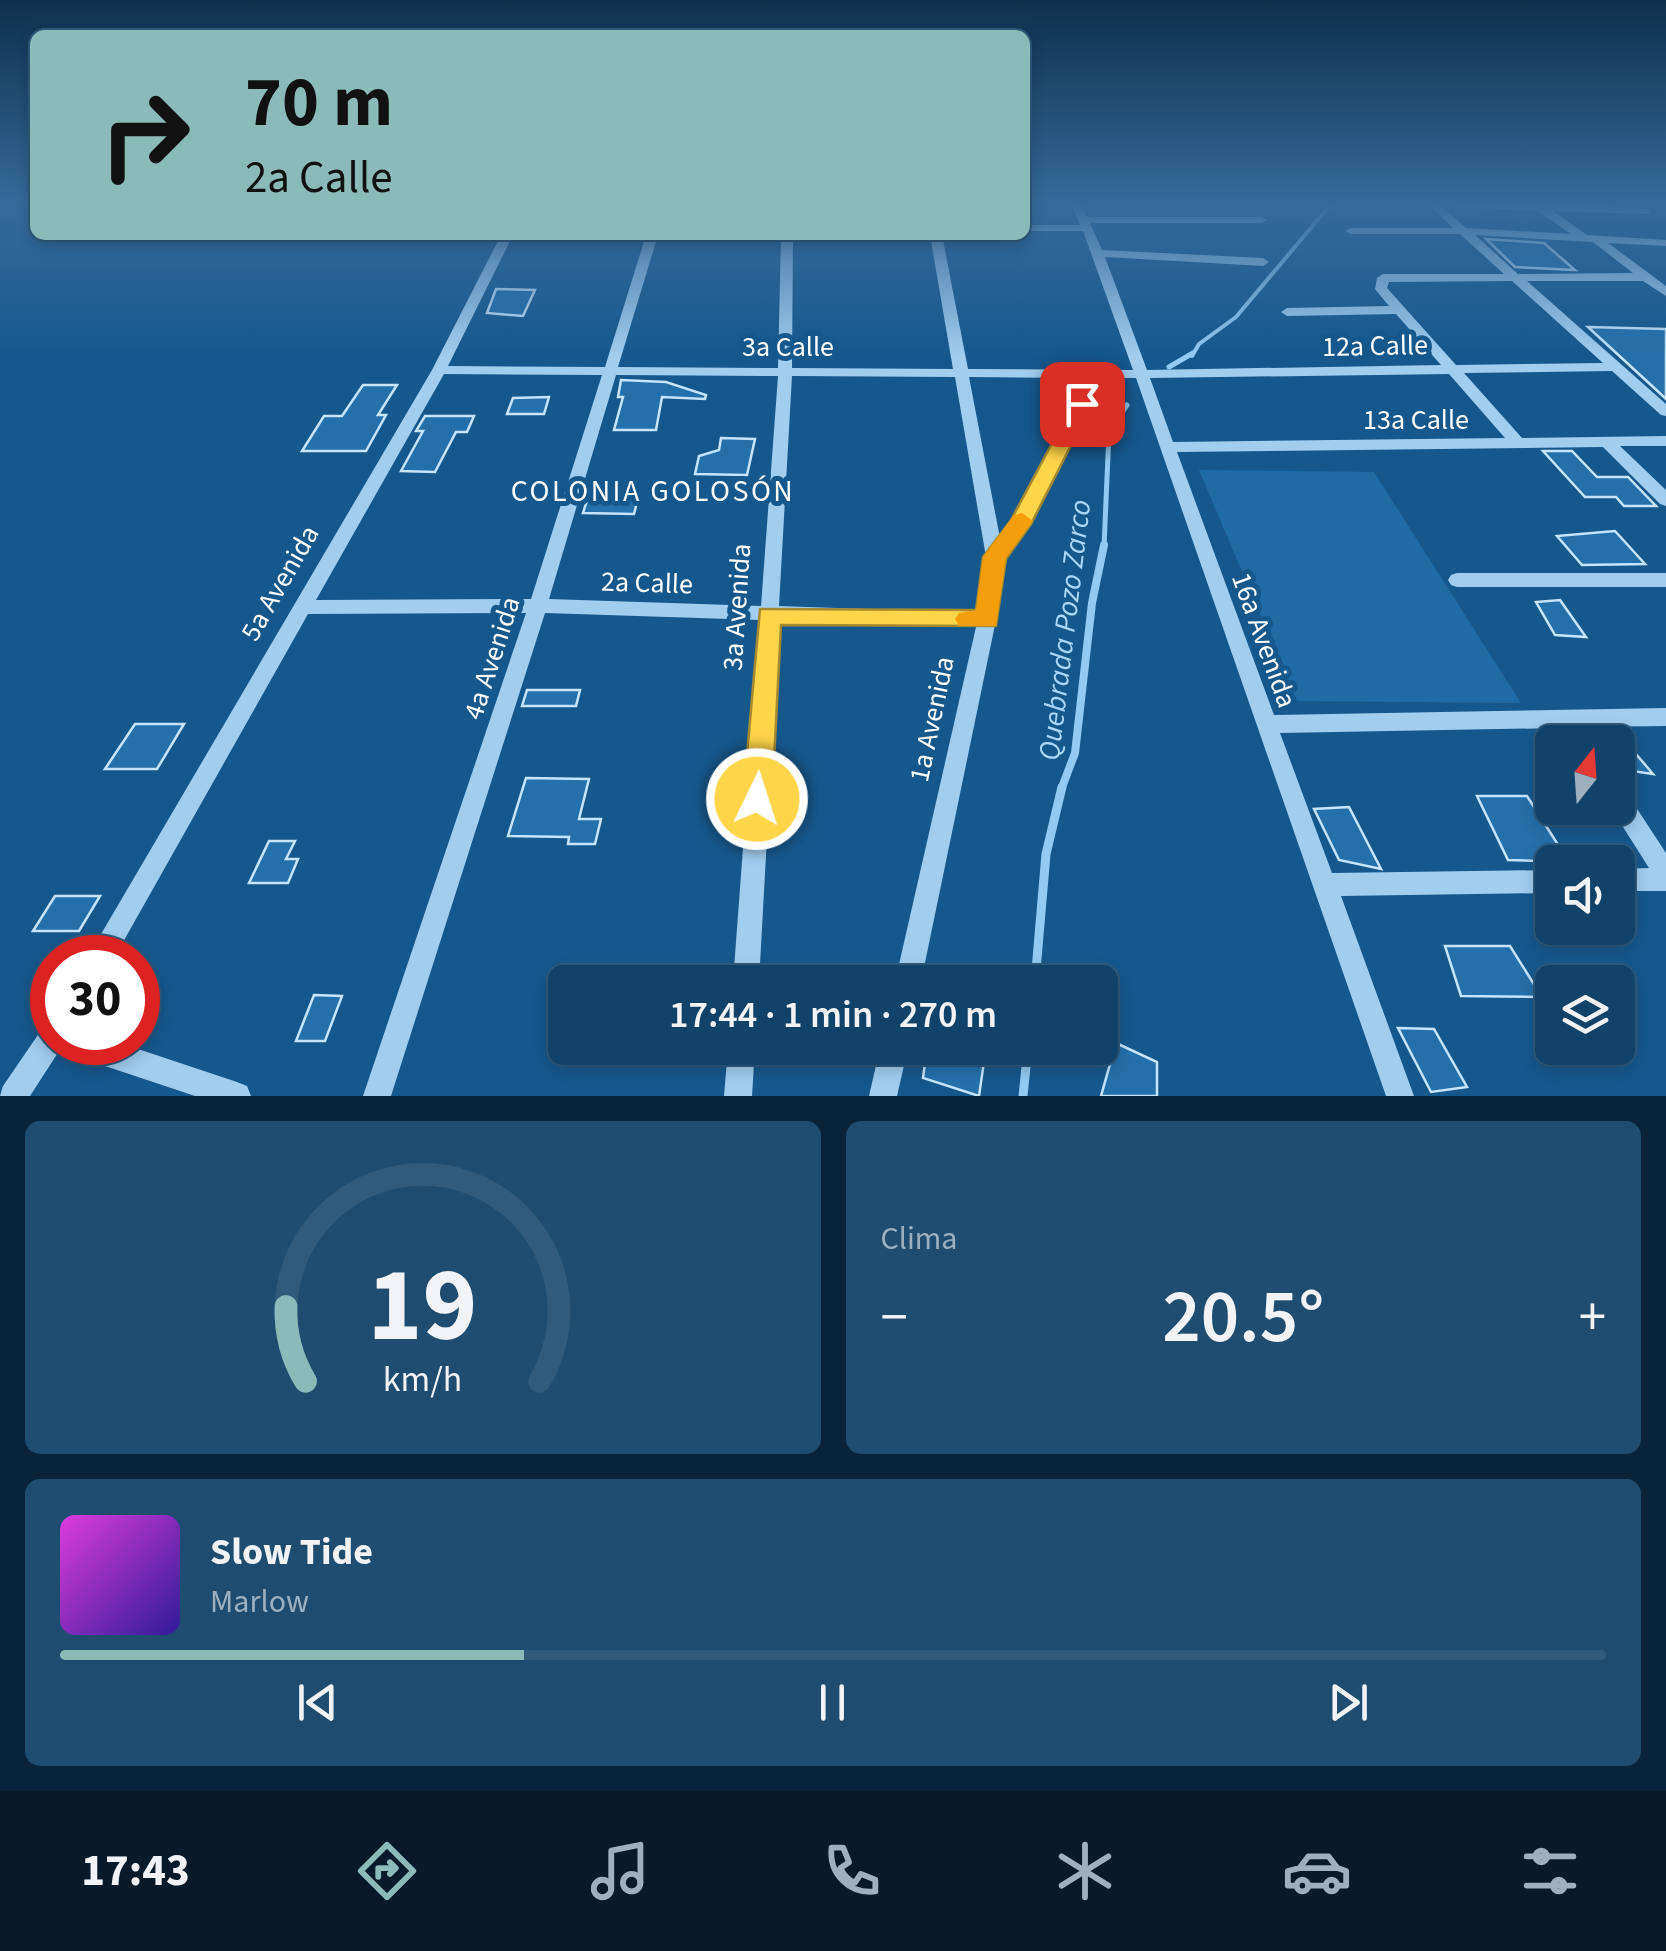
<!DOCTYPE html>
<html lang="es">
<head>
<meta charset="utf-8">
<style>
	body { margin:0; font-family:"Source Sans 3",sans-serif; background:#1e4d71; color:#f1f3f6; height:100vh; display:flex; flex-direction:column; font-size:38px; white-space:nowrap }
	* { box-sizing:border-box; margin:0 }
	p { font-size:32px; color:#9cb0c0 }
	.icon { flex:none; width:55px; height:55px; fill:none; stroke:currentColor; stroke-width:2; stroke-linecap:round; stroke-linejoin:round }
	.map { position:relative; height:1096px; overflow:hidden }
	.sheet { display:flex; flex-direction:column; gap:25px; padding:25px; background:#09243a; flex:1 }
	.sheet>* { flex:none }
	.guide { position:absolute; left:30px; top:30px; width:1000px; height:210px; border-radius:15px; box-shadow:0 5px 15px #0003,0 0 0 2px #305b7d; background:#8bbbb9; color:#111; overflow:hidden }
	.needle { width:65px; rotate:17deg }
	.controls { position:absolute; left:1535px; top:725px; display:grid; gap:20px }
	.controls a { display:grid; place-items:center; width:100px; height:100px; border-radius:15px; background:#114269; box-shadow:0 5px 15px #0003,0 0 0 2px #305b7d; font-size:50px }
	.speed { position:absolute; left:30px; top:935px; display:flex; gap:20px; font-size:50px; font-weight:700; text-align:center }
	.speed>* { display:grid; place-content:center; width:130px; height:130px; border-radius:50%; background:#114269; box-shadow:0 5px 15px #0003,0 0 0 2px #305b7d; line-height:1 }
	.speed .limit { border:15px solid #d22; background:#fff; color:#111 }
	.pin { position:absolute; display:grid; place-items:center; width:85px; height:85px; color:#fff; margin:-42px; border-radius:20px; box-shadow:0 5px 15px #0006 }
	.me { position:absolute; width:110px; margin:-55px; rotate:4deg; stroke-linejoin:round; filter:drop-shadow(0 0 8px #0008) }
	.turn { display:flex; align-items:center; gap:35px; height:210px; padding:0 50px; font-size:45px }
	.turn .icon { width:130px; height:130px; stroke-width:2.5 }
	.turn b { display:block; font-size:70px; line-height:85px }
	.big { font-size:75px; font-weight:600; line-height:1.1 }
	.sheet .widget { flex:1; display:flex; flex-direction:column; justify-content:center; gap:15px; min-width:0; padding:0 35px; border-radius:15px; background:#1e4d71 }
	.sheet .dial { align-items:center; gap:0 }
	.dial svg { height:260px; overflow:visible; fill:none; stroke:#305b7d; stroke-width:7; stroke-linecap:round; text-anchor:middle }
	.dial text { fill:#f1f3f6; stroke:none }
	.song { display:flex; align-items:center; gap:30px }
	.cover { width:120px; height:120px; border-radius:15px; background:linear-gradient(135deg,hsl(300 70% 55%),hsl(250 70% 35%)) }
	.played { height:10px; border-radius:5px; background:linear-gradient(90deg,#8bbbb9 30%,#305b7d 30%) }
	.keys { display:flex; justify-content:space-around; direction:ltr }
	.heat { display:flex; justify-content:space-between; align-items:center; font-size:55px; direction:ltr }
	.sheet .tiles { flex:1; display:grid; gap:25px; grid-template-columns:1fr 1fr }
	.widget:last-child { grid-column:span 2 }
	.trip { position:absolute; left:548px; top:965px; width:570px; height:100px; border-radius:15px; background:#114269; box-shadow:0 5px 15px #0003,0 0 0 2px #305b7d; font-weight:600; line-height:100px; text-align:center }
	.menu { display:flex; height:160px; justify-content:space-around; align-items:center; background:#071a2a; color:#9cb0c0 }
	.menu .icon { width:70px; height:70px }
	.menu .active { color:#8bbbb9 }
	.menu b { font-size:45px; color:#f1f3f6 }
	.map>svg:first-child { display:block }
	.green { fill:#1f6ba6 }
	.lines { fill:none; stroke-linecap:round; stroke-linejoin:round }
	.stream-far3 { stroke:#94caf1; stroke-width:4 }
	.stream-far2 { stroke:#94caf1; stroke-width:5 }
	.stream-far1 { stroke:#94caf1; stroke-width:8 }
	.stream { stroke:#94caf1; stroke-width:9 }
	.building { fill:#2570ab; stroke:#c7e4fb; stroke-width:2.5 }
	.minor { fill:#a1cdef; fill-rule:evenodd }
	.route { fill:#ffd54a; stroke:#a68a30; stroke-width:2.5 }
	.slow { fill:#f59e0b }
	.labels { text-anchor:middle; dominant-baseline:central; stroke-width:10; stroke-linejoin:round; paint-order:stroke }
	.street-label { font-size:28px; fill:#fff; stroke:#17588c }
	.neighbourhood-label { font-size:30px; letter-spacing:2.5px; fill:#fff; stroke:#17588c }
	.water-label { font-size:30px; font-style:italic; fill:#add7f6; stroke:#17588c }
</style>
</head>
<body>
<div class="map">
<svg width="1666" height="1096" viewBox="0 0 1666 1096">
	<rect width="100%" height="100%" fill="#17588c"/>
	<polygon class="green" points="1199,470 1374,472 1521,703 1297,701"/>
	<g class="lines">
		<polyline class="stream-far3" points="1192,356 1199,344 1236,317 1331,204"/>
		<g class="stream-far2">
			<polyline points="1169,367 1193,353"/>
			<polyline points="1104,547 1109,432 1127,405"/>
		</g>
		<polyline class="stream-far1" points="1061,790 1075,753 1092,603 1104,545"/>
		<g class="stream">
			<polyline points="1035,982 1046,854 1062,787"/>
			<polyline points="1023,1096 1028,1048"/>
		</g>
	</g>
	<g class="building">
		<polygon points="1486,239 1544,243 1575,270 1515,267"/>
		<polygon points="496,289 535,290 523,316 487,313"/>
		<polygon points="1588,327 1666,329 1666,399 1664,397"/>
		<polygon points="621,380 666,382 706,395 705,399 662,397 656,430 614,430 623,397 618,397"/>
		<polygon points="363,385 397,385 378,415 386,415 366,451 302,451 324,416 342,416"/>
		<polygon points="549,397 544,414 507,414 513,398"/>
		<polygon points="425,416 474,416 467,432 456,432 435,472 401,471 423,431 416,431"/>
		<polygon points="721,438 755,439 747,475 695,474 699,456 719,450"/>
		<polygon points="1543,451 1572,451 1597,477 1628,477 1656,506 1624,506 1616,497 1585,497"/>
		<polygon points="589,494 639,494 634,514 583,513"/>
		<polygon points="1615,531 1645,564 1582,565 1557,536"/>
		<polygon points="1560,600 1586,637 1555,635 1536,602"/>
		<polygon points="527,690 580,690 576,706 522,706"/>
		<polygon points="135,724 184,724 157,769 105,769"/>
		<polygon points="1618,733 1653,774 1618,769"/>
		<polygon points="526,778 589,779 579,819 601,819 595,844 568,844 569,837 508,836"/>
		<polygon points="1477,796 1527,796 1569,862 1508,860"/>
		<polygon points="1349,807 1381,869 1339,860 1314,809"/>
		<polygon points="269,841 295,841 286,859 298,859 288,883 249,883"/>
		<polygon points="55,896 100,896 79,931 33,931"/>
		<polygon points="1445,946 1510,946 1542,997 1461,996"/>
		<polygon points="314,995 342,996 325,1041 296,1041"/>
		<polygon points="1398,1028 1434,1029 1467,1087 1431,1092"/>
		<polygon points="1116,1043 1157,1062 1157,1096 1101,1096"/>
		<polygon points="927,1048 986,1048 979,1096 923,1078"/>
	</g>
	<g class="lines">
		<g class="minor">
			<path d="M 1071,204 L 1081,204 L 1087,217 L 1262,217 L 1268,220 L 1262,223 L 1090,223 L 1102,250 L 1263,258 L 1269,262 L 1263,266 L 1105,257 L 1147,370 L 1441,365 L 1396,314 L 1287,316 L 1281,312 L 1287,308 L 1389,306 L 1375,289 L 1377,278 L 1383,274 L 1504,274 L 1460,234 L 1351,234 L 1345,231 L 1351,228 L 1453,228 L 1428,204 L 1439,204 L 1466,228 L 1571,234 L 1538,211 L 1460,207 L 1455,204 L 1541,204 L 1645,209 L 1649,210 L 1649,214 L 1553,211 L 1587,235 L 1666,240 L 1666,246 L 1608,243 L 1666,286 L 1666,296 L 1643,281 L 1527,281 L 1666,404 L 1666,416 L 1661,415 L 1612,371 L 1464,373 L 1522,438 L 1666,436 L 1666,446 L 1620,446 L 1666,490 L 1666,506 L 1660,504 L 1603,447 L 1177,452 L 1274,715 L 1666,708 L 1666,726 L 1583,727 L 1591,742 L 1570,742 L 1561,728 L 1280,733 L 1332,873 L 1552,870 L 1552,893 L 1341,896 L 1414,1096 L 1386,1096 L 1136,378 L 1103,378 L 1029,524 L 1004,558 L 996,620 L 921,982 L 895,982 L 976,627 L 779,621 L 759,982 L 733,982 L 760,620 L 545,613 L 391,1096 L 363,1096 L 526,613 L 308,614 L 114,958 L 87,958 L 432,370 L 501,235 L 513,235 L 448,366 L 605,367 L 646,235 L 658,235 L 618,367 L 778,368 L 781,235 L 793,235 L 792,368 L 953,369 L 930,235 L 942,235 L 968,369 L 1133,370 L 1083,231 L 1025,231 L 1025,225 L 1080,225 ZM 1475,235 L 1593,242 L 1633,273 L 1518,274 ZM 1512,281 L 1603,363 L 1456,365 L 1387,288 L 1389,282 ZM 444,374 L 602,375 L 531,599 L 316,600 ZM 1449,374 L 1505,438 L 1173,442 L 1150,378 ZM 616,375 L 778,376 L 761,606 L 549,599 ZM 792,376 L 955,377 L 986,557 L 979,613 L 779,606 ZM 969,377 L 1089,378 L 1013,521 L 1000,538 Z"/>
			<polygon points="1457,573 1666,573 1666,587 1457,587 1451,585 1448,580 1451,575"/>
			<polygon points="1618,789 1626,792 1666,853 1666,891 1618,891 1618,869 1649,868 1611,808 1618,808"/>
			<polygon points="52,1026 52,1042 117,1042 237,1082 247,1086 251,1096 195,1096 75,1056 65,1052 63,1045 30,1096 0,1096 3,1086 42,1029"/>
			<polygon points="728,1048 755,1048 752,1096 724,1096"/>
			<polygon points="880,1048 908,1048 897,1096 869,1096"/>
		</g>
	</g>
	<linearGradient id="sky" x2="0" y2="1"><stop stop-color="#0d304d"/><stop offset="0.57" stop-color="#366a99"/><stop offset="1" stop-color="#366a99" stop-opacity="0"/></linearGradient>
	<rect width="1666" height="357" fill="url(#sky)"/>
	<polygon class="route" points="1082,398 1092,404 1031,524 1006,559 996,626 781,625 772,799 768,808 757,812 747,808 743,799 760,609 976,610 983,557 1011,520 1073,404"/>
	<polygon class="slow" points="1022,513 1033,521 1006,558 996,626 959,626 955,619 959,613 976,610 983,557 1014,515"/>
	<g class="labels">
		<g class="street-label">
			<text transform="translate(1375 346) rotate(-1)">12a Calle</text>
			<text x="788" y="347">3a Calle</text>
			<text x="1416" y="420">13a Calle</text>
			<text transform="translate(280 583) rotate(-60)">5a Avenida</text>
			<text transform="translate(647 583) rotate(2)">2a Calle</text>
			<text transform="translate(737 607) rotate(-86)">3a Avenida</text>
			<text transform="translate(1264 640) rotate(70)">16a Avenida</text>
			<text transform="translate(492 658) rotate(-72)">4a Avenida</text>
			<text transform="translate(932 719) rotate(-78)">1a Avenida</text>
		</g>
		<g class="neighbourhood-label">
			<text x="653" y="491">COLONIA GOLOSÓN</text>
		</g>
		<g class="water-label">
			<text transform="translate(1065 630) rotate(-83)">Quebrada Pozo Zarco</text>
		</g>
	</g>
</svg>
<div class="controls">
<a><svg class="needle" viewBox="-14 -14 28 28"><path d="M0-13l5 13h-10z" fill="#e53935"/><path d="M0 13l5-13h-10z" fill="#9cb0c0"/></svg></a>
<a><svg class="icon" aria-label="sound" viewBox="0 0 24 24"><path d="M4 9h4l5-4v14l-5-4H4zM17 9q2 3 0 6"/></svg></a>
<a><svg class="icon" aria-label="layers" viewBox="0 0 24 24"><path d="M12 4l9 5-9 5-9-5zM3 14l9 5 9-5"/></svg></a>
</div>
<div class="speed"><div class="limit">30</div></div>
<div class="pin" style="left:1082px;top:404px;background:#d93025"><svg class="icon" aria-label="arrive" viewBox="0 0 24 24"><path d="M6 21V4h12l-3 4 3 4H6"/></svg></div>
<svg class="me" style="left:757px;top:799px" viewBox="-20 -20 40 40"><circle r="17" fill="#ffd54a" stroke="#fff" stroke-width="3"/><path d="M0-11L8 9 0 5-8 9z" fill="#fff"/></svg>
<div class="trip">17:44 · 1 min · 270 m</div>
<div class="guide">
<div class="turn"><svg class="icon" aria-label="right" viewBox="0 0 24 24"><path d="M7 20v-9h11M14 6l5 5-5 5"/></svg><div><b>70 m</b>2a Calle</div></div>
</div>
</div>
<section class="sheet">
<div class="tiles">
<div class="widget dial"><svg viewBox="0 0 100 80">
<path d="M14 69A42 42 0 1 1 86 69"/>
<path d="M14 69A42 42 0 0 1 8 46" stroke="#8bbbb9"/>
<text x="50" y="56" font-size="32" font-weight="700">19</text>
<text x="50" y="72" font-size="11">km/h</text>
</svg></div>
<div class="widget"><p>Clima</p>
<div class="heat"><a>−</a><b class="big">20.5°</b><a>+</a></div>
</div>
<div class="widget">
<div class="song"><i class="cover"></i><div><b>Slow Tide</b><p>Marlow</p></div></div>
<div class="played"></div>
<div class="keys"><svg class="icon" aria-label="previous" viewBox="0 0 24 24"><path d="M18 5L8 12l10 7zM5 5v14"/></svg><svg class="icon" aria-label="pause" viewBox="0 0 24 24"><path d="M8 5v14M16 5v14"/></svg><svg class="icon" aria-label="next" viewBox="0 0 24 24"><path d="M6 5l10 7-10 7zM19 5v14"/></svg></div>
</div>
</div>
</section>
<nav class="menu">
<b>17:43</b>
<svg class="icon active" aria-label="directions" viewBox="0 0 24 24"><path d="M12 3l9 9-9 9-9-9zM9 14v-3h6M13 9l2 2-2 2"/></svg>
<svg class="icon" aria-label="music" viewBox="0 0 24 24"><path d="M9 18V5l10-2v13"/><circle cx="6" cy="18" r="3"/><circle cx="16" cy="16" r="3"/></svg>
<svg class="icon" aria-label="phone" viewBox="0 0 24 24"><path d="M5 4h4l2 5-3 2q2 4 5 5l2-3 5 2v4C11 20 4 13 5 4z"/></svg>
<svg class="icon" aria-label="climate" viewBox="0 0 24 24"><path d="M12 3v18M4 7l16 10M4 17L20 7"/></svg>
<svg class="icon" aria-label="car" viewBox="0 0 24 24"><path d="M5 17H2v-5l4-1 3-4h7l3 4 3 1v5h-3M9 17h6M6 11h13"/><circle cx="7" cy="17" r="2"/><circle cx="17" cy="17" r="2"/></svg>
<svg class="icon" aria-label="filters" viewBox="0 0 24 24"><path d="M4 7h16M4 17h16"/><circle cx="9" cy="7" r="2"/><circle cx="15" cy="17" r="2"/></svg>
</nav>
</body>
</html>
